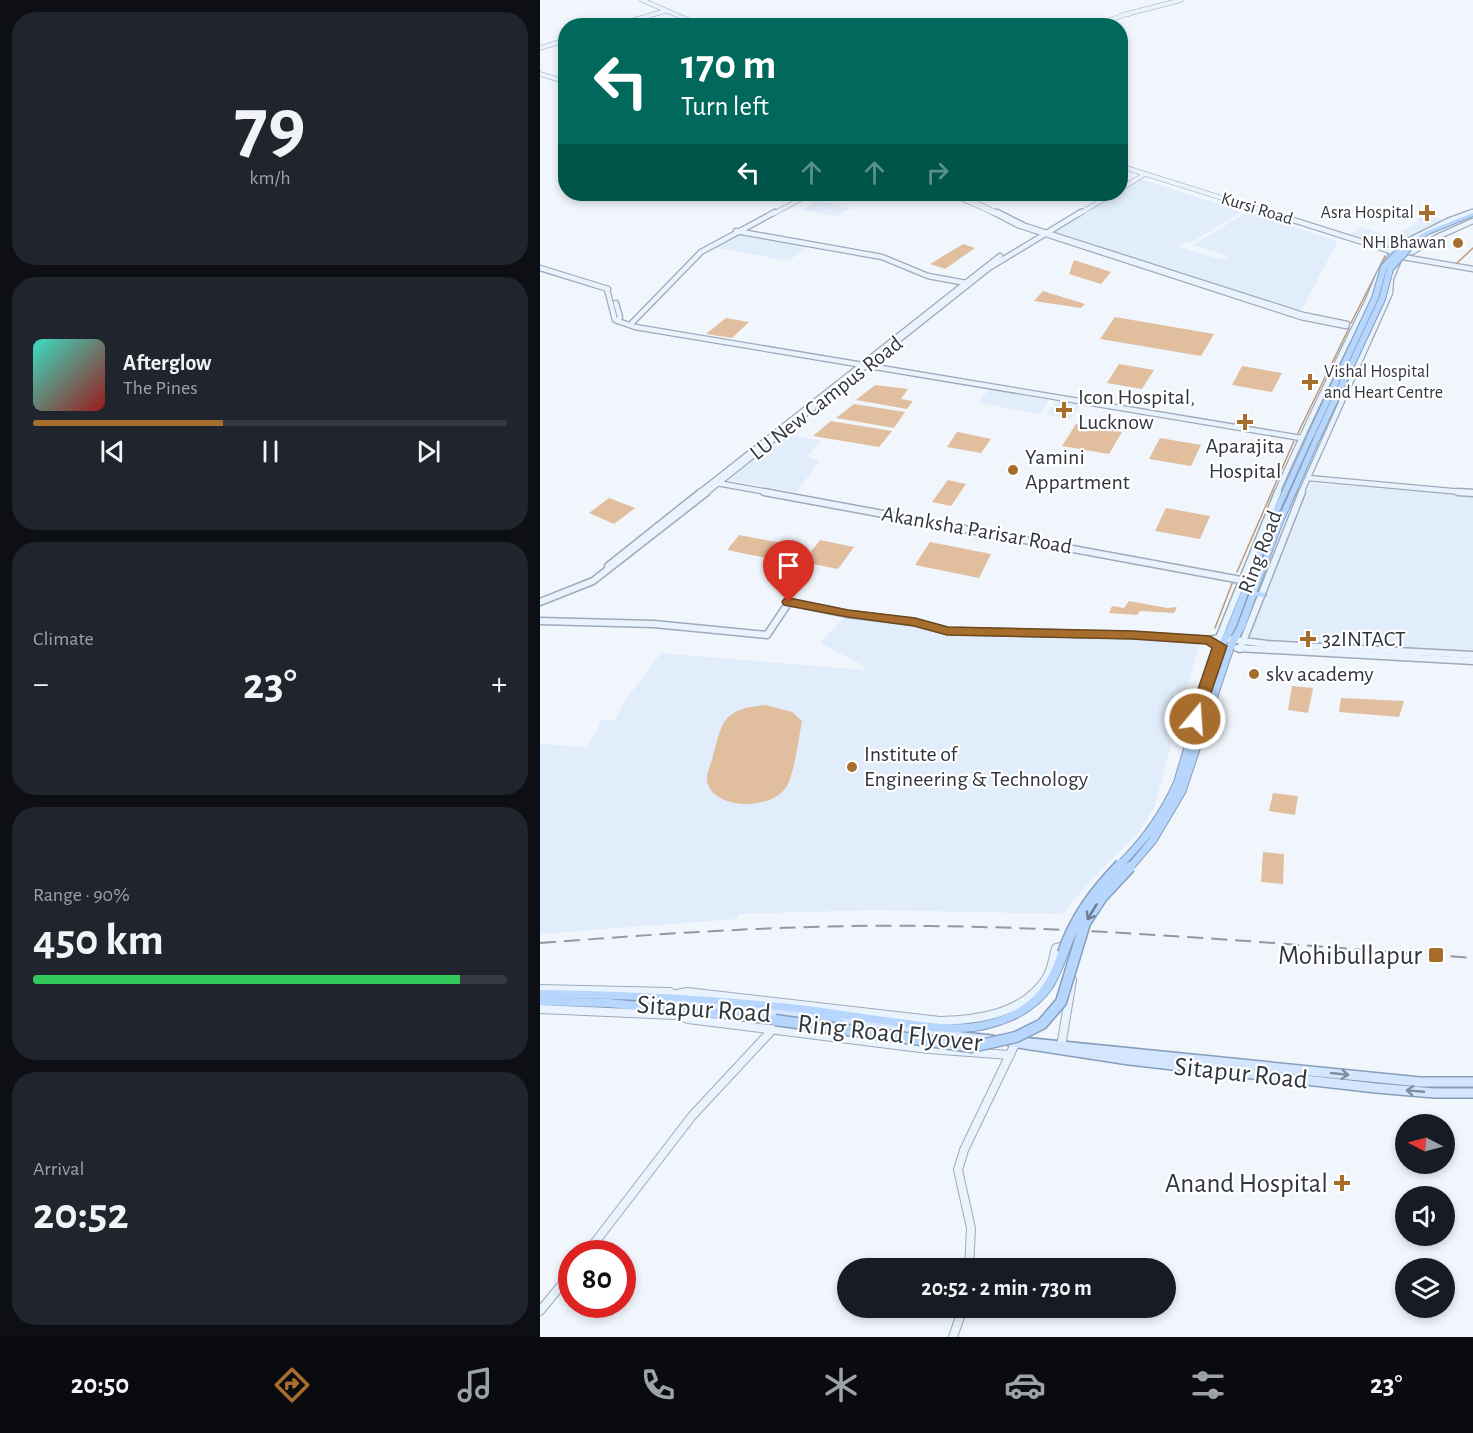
<!DOCTYPE html>
<html lang="en">
<head>
<meta charset="utf-8">
<style>
	body { margin:0; font-family:"Alegreya Sans",sans-serif; background:#20242c; color:#f1f3f6; height:100vh; display:flex; flex-direction:column; font-size:22px; white-space:nowrap }
	* { box-sizing:border-box; margin:0 }
	p { font-size:20px; color:#9ea1a6 }
	.icon { flex:none; width:33px; height:33px; fill:none; stroke:currentColor; stroke-width:2; stroke-linecap:round; stroke-linejoin:round }
	.map { position:relative; flex:1; overflow:hidden }
	.side { display:flex; flex-direction:column; gap:12px; padding:12px; background:#0d0f14; width:540px }
	.side>* { flex:none }
	.guide { position:absolute; left:18px; top:18px; width:570px; height:183px; border-radius:24px; box-shadow:0 3px 9px #0003; background:#00695c; color:#fff; overflow:hidden }
	.needle { width:39px; rotate:276deg }
	.buttons { position:absolute; left:855px; top:1114px; display:grid; gap:12px }
	.buttons a { display:grid; place-items:center; width:60px; height:60px; border-radius:50%; background:#171b24; box-shadow:0 3px 9px #0003; font-size:30px }
	.speed { position:absolute; left:18px; top:1240px; display:flex; gap:12px; font-size:30px; font-weight:700; text-align:center }
	.speed>* { display:grid; place-content:center; width:78px; height:78px; border-radius:50%; background:#171b24; box-shadow:0 3px 9px #0003; line-height:1 }
	.speed .limit { border:9px solid #d22; background:#fff; color:#111 }
	.pin { position:absolute; display:grid; place-items:center; width:51px; height:51px; color:#fff; margin:-62px -26px; border-radius:50% 50% 50% 0; rotate:-45deg; box-shadow:0 0 6px #0007 }
	.pin .icon { rotate:45deg }
	.me { position:absolute; width:66px; margin:-33px; rotate:18deg; stroke-linejoin:round; filter:drop-shadow(0 0 4px #0008) }
	.turn { display:flex; align-items:center; gap:21px; height:126px; padding:0 24px; font-size:27px }
	.turn .icon { width:78px; height:78px; stroke-width:2.5 }
	.turn b { display:block; font-size:42px; line-height:51px }
	.lanes { display:flex; align-items:center; height:57px; padding:0 24px; background:#0003; justify-content:center; gap:30px; direction:ltr }
	.lanes .off { opacity:.35 }
	.big { font-size:45px; font-weight:700; line-height:1.1 }
	.side .card { flex:1; display:flex; flex-direction:column; justify-content:center; gap:9px; min-width:0; padding:0 21px; border-radius:24px; background:#20242c }
	.side .dial { align-items:center; gap:0 }
	.dial b { font-size:78px; line-height:1 }
	.song { display:flex; align-items:center; gap:18px }
	.cover { width:72px; height:72px; border-radius:9px; background:linear-gradient(135deg,hsl(170 70% 55%),hsl(0 70% 35%)) }
	.played { height:6px; border-radius:3px; background:linear-gradient(90deg,#a76d2d 40%,#363941 40%) }
	.keys { display:flex; justify-content:space-around; direction:ltr }
	.heat { display:flex; justify-content:space-between; align-items:center; font-size:33px; direction:ltr }
	.charge { height:9px; border-radius:4px; background:linear-gradient(90deg,#34c759 90%,#363941 0) }
	.trip { position:absolute; left:297px; top:1258px; width:339px; height:60px; border-radius:30px; background:#171b24; box-shadow:0 3px 9px #0003; font-weight:700; line-height:60px; text-align:center }
	.dock { display:flex; height:96px; justify-content:space-around; align-items:center; background:#090b0e; color:#9ea1a6 }
	.dock .icon { width:42px; height:42px }
	.dock .active { color:#a76d2d }
	.dock b { font-size:27px; color:#f1f3f6 }
	main { display:flex; flex:1; min-height:0 }
	.map>svg:first-child { display:block }
	.built { fill:#e2edfb }
	.green { fill:#e1be9e }
	.lines { fill:none; stroke-linecap:round; stroke-linejoin:round }
	.stream { stroke:#bf9976; stroke-width:1.5 }
	.secondary-far3-casing { stroke:#9eaaba; stroke-width:5 }
	.secondary-far2-casing { stroke:#9eaaba; stroke-width:7 }
	.secondary-far1-casing { stroke:#9eaaba; stroke-width:9 }
	.secondary-casing { stroke:#9eaaba; stroke-width:10 }
	.primary-casing { stroke:#879eba; stroke-width:12 }
	.highway-casing { stroke:#879eba; stroke-width:2 }
	.secondary-far3 { stroke:#e9f3fe; stroke-width:4 }
	.secondary-far2 { stroke:#e9f3fe; stroke-width:4.5 }
	.secondary-far1 { stroke:#e9f3fe; stroke-width:6 }
	.secondary { stroke:#e9f3fe; stroke-width:8 }
	.primary { stroke:#d3e6fe; stroke-width:9 }
	.highway { fill:#b6d6fd; fill-rule:evenodd }
	.rail { stroke:#9499a0; stroke-width:2; stroke-dasharray:16 8; stroke-linecap:butt }
	.highway-bridge-far1-casing { stroke:#879eba; stroke-width:8; stroke-linecap:butt }
	.highway-bridge-casing { stroke:#879eba; stroke-width:13; stroke-linecap:butt }
	.highway-bridge-far1 { stroke:#b6d6fd; stroke-width:6 }
	.highway-bridge { stroke:#b6d6fd; stroke-width:10 }
	.oneway { stroke:#6d7e93 }
	.oneway2 { stroke:#828e9e }
	.route { fill:#a76d2d; stroke:#6d471d; stroke-width:1.5 }
	.poi-dot { fill:#a76d2d; stroke:#fff; stroke-width:2 }
	.labels { text-anchor:middle; dominant-baseline:central; stroke-width:4.5; stroke-linejoin:round; paint-order:stroke }
	.far-street-label { font-size:18px; fill:#31363d; stroke:#fff }
	.far-poi-label { font-size:18px; fill:#31363d; stroke:#fff; text-anchor:end }
	.poi-label { font-size:22px; fill:#31363d; stroke:#fff; text-anchor:start }
	.street-label { font-size:22px; fill:#31363d; stroke:#fff }
	.near-poi-label { font-size:27px; fill:#31363d; stroke:#fff; text-anchor:end }
	.near-street-label { font-size:27px; fill:#31363d; stroke:#fff }
</style>
</head>
<body>
<main>
<section class="side">
<div class="card dial"><b>79</b><p>km/h</p></div>
<div class="card">
<div class="song"><i class="cover"></i><div><b>Afterglow</b><p>The Pines</p></div></div>
<div class="played"></div>
<div class="keys"><svg class="icon" aria-label="previous" viewBox="0 0 24 24"><path d="M18 5L8 12l10 7zM5 5v14"/></svg><svg class="icon" aria-label="pause" viewBox="0 0 24 24"><path d="M8 5v14M16 5v14"/></svg><svg class="icon" aria-label="next" viewBox="0 0 24 24"><path d="M6 5l10 7-10 7zM19 5v14"/></svg></div>
</div>
<div class="card"><p>Climate</p>
<div class="heat"><a>−</a><b class="big">23°</b><a>+</a></div>
</div>
<div class="card"><p>Range · 90%</p><b class="big">450 km</b><div class="charge"></div></div>
<div class="card"><p>Arrival</p><b class="big">20:52</b></div>
</section>
<div class="map">
<svg width="933" height="1337" viewBox="0 0 933 1337">
	<rect width="100%" height="100%" fill="#f1f6fd"/>
	<g class="built">
		<polygon points="601,179 698,210 700,213 650,243 644,242 639,247 683,260 688,256 653,245 704,214 717,215 798,241 760,313 512,233"/>
		<polygon points="278,199 309,209 296,216 262,210"/>
		<polygon points="883,214 907,221 867,240 853,236 876,223"/>
		<polygon points="821,227 865,241 855,247 846,248 808,235"/>
		<polygon points="200,233 268,246 249,261 173,247"/>
		<polygon points="449,389 509,400 500,414 438,403"/>
		<polygon points="516,401 540,405 531,419 507,415"/>
		<polygon points="245,434 282,441 267,456 279,461 257,492 188,480"/>
		<polygon points="771,483 933,496 933,652 713,640 710,635"/>
		<polygon points="305,617 372,624 401,633 660,641 614,808 599,832 555,876 522,914 337,910 198,914 197,919 0,934 0,744 47,747 62,720 74,720 87,698 121,653 324,670 324,666 280,643"/>
	</g>
	<g class="green">
		<polygon points="423,244 435,248 405,269 390,264"/>
		<polygon points="534,260 571,272 561,284 529,274"/>
		<polygon points="503,291 545,304 541,308 494,301"/>
		<polygon points="575,317 674,334 661,356 560,339"/>
		<polygon points="186,318 209,322 192,338 166,334"/>
		<polygon points="579,364 614,370 602,389 567,383"/>
		<polygon points="702,366 742,373 732,392 692,385"/>
		<polygon points="335,385 368,389 361,399 373,401 367,409 316,400"/>
		<polygon points="314,404 365,412 354,428 296,418"/>
		<polygon points="291,421 352,431 339,447 273,436"/>
		<polygon points="536,424 582,432 569,454 522,446"/>
		<polygon points="417,432 418,432 451,439 441,453 407,447"/>
		<polygon points="620,438 661,445 651,466 609,459"/>
		<polygon points="408,480 426,484 411,506 392,502"/>
		<polygon points="69,498 95,508 74,524 49,513"/>
		<polygon points="626,508 670,516 660,539 615,531"/>
		<polygon points="199,535 253,545 241,561 187,550"/>
		<polygon points="280,540 314,547 298,569 263,562"/>
		<polygon points="390,542 451,554 439,578 375,565"/>
		<polygon points="589,601 627,608 637,607 634,613 600,611 597,615 569,613 572,606 584,608"/>
		<polygon points="752,686 773,688 768,713 748,710"/>
		<polygon points="801,698 864,701 859,717 799,712"/>
		<path d="M 226,705 L 252,712 L 262,721 C 258,741 256,765 248,784 C 237,809 181,811 169,787 C 164,778 169,769 172,760 C 182,722 182,708 226,705 Z"/>
		<polygon points="733,793 758,796 755,815 729,811"/>
		<polygon points="723,852 744,854 743,884 721,882"/>
	</g>
	<g class="lines">
		<g class="stream">
			<polyline points="917,263 933,248"/>
			<polyline points="811,323 845,256"/>
			<polyline points="758,433 809,328"/>
			<polyline points="697,572 754,441"/>
			<polyline points="675,628 693,581"/>
		</g>
		<defs>
			<g id="secondary-far3">
				<polyline points="102,0 162,26"/>
				<polyline points="589,14 583,15 641,0"/>
				<polyline points="74,26 125,11"/>
				<polyline points="552,26 584,15"/>
				<polyline points="0,48 26,40"/>
				<polyline points="0,74 26,82"/>
				<polyline points="580,166 733,214"/>
				<polyline points="580,189 605,174"/>
				<polyline points="411,194 456,214"/>
				<polyline points="418,194 460,214"/>
				<polyline points="233,214 270,194"/>
				<polyline points="539,214 572,194"/>
				<polyline points="927,214 933,212"/>
			</g>
			<g id="secondary-far2">
				<polyline points="453,212 478,225 761,317 806,326 807,324 763,315 485,226 457,212"/>
				<polyline points="728,212 854,252"/>
				<polyline points="196,231 342,257 388,276 426,283"/>
				<polyline points="857,251 858,246 910,220 932,212"/>
				<polyline points="864,253 872,252 897,237 933,221"/>
				<polyline points="863,257 933,269"/>
				<polyline points="0,268 68,289"/>
				<polyline points="67,289 75,320 95,327 761,438"/>
				<polyline points="76,303 80,317 78,321"/>
				<polyline points="91,324 161,252 235,212"/>
				<polyline points="768,478 933,493"/>
				<polyline points="177,483 233,493"/>
				<polyline points="159,493 460,256"/>
				<polyline points="166,493 449,268 541,212"/>
				<path d="M 737,493 C 764,430 794,369 824,308 C 834,290 837,270 852,255"/>
				<polyline points="761,493 850,293 851,279 858,262"/>
			</g>
			<g id="secondary-far1">
				<polyline points="224,492 701,580"/>
				<polyline points="918,492 933,493"/>
				<polyline points="68,566 161,492"/>
				<polyline points="0,602 53,581 167,492"/>
				<polyline points="0,621 114,624 227,635 249,602 308,614 375,622 407,631 593,635 670,640 679,638 727,644 933,655"/>
				<polyline points="679,638 738,492"/>
				<polyline points="697,648 933,661"/>
				<polyline points="700,649 762,492"/>
			</g>
			<g id="secondary">
				<polyline points="0,989 130,992"/>
				<path d="M 126,996 L 147,992 L 400,1021 C 438,1020 483,1014 506,979 C 512,970 513,958 516,948 L 527,945"/>
				<polyline points="0,1009 134,1015"/>
				<polyline points="124,1009 148,1019 388,1049 470,1055"/>
				<polyline points="521,1047 532,980"/>
				<polyline points="46,1254 152,1116 233,1029"/>
				<polyline points="429,1269 431,1228 418,1170 424,1150 475,1044"/>
				<polyline points="0,1311 32,1272"/>
				<polyline points="413,1337 423,1308"/>
			</g>
			<g id="primary">
				<path d="M 98,1005 C 135,996 195,1008 234,1013 C 307,1023 379,1033 452,1040"/>
				<polyline points="472,1041 880,1082 933,1082"/>
				<polyline points="471,1042 589,1060 836,1088 894,1093 933,1093"/>
			</g>
			<g id="highway">
				<polygon points="933,213 933,216 891,233 866,247 861,246 887,231"/>
				<polygon points="857,249 866,252 868,256 867,257 857,259 848,254"/>
				<path d="M 770,435 L 773,437 L 734,523 L 696,626 L 679,658 L 652,748 L 686,647 L 697,627 L 736,524 L 774,438 L 777,436 L 779,437 L 780,438 L 742,524 L 717,592 L 725,593 L 726,595 L 722,597 L 716,596 L 705,627 L 694,647 L 645,793 L 616,842 L 593,869 L 587,869 L 586,867 L 610,838 L 612,835 L 584,866 L 578,866 L 577,864 L 578,862 C 602,838 620,813 634,782 L 671,658 L 688,626 L 728,523 L 767,437 Z"/>
				<path d="M 523,950 L 526,951 L 528,953 C 524,965 519,976 513,987 C 493,1017 454,1031 420,1032 C 401,1033 383,1029 364,1027 C 341,1024 318,1020 295,1017 L 303,1020 L 305,1023 L 303,1026 L 300,1027 L 276,1018 L 275,1014 C 185,1003 96,998 6,998 L 69,999 L 235,1016 L 238,1017 L 240,1020 L 238,1023 L 235,1024 L 69,1007 L 0,1005 L 0,990 C 87,991 174,996 260,1005 C 293,1009 326,1015 360,1019 C 389,1023 417,1028 446,1021 C 486,1011 505,992 518,953 L 520,951 Z"/>
			</g>
		</defs>
		<use href="#secondary-far3" class="secondary-far3-casing"/>
		<use href="#secondary-far2" class="secondary-far2-casing"/>
		<use href="#secondary-far1" class="secondary-far1-casing"/>
		<use href="#secondary" class="secondary-casing"/>
		<use href="#primary" class="primary-casing"/>
		<use href="#highway" class="highway-casing"/>
		<use href="#secondary-far3" class="secondary-far3"/>
		<use href="#secondary-far2" class="secondary-far2"/>
		<use href="#secondary-far1" class="secondary-far1"/>
		<use href="#secondary" class="secondary"/>
		<use href="#primary" class="primary"/>
		<use href="#highway" class="highway"/>
		<path class="rail" d="M 0,943 C 130,933 259,924 389,926 C 571,928 752,945 933,958"/>
		<defs>
			<g id="highway-bridge-far1">
				<polyline points="770,437 835,298 844,267 864,246"/>
				<polyline points="777,438 842,299 850,269 869,248"/>
			</g>
			<g id="highway-bridge">
				<path d="M 523,953 C 535,917 555,891 581,864"/>
				<polyline points="235,1020 432,1047 476,1037 502,1024 521,1002 545,923 562,897 590,867"/>
			</g>
		</defs>
		<use href="#highway-bridge-far1" class="highway-bridge-far1-casing"/>
		<use href="#highway-bridge" class="highway-bridge-casing"/>
		<use href="#highway-bridge-far1" class="highway-bridge-far1"/>
		<use href="#highway-bridge" class="highway-bridge"/>
	</g>
	<defs><path id="oneway-shaft" d="M-6 0H5M1.5-3L5.5 0L1.5 3" fill="none" stroke-width="1.6" stroke-linecap="round" stroke-linejoin="round" transform="scale(1.5)"/></defs>
	<use class="oneway" href="#oneway-shaft" transform="translate(552 912) rotate(121)"/>
	<g class="oneway2">
		<use href="#oneway-shaft" transform="translate(800 1074) rotate(6)"/>
		<use href="#oneway-shaft" transform="translate(875 1091) rotate(-175)"/>
	</g>
	<polygon class="route" points="249,598 308,610 375,618 408,627 593,631 670,636 687,646 662,719 655,724 648,719 672,648 666,644 593,639 407,635 374,626 308,617 244,605 242,602 244,599"/>
	<g class="poi-dot">
		<path d="M884 204h6v6h6v6h-6v6h-6v-6h-6v-6h6z"/>
		<circle cx="918" cy="243" r="6"/>
		<path d="M767 373h6v6h6v6h-6v6h-6v-6h-6v-6h6z"/>
		<path d="M521 401h6v6h6v6h-6v6h-6v-6h-6v-6h6z"/>
		<path d="M702 413h6v6h6v6h-6v6h-6v-6h-6v-6h6z"/>
		<circle cx="473" cy="470" r="6"/>
		<path d="M765 630h6v6h6v6h-6v6h-6v-6h-6v-6h6z"/>
		<circle cx="714" cy="674" r="6"/>
		<circle cx="312" cy="767" r="6"/>
		<rect x="888" y="947" width="16" height="16" rx="3"/>
		<path d="M799 1174h6v6h6v6h-6v6h-6v-6h-6v-6h6z"/>
	</g>
	<g class="labels">
		<g class="far-street-label">
			<text transform="translate(717 209) rotate(17)">Kursi Road</text>
		</g>
		<g class="far-poi-label">
			<text x="874" y="213">Asra Hospital</text>
			<text x="906" y="243">NH Bhawan</text>
			<text x="784" y="372" text-anchor="start">Vishal Hospital<tspan x="784" dy="21">and Heart Centre</tspan></text>
		</g>
		<g class="poi-label">
			<text x="538" y="397">Icon Hospital,<tspan x="538" dy="25">Lucknow</tspan></text>
			<text x="705" y="446" text-anchor="middle">Aparajita<tspan x="705" dy="25">Hospital</tspan></text>
			<text x="485" y="457">Yamini<tspan x="485" dy="25">Appartment</tspan></text>
			<text x="782" y="639">32INTACT</text>
			<text x="726" y="674">skv academy</text>
			<text x="324" y="754">Institute of<tspan x="324" dy="25">Engineering &amp; Technology</tspan></text>
		</g>
		<g class="street-label">
			<text transform="translate(286 398) rotate(-38)">LU New Campus Road</text>
			<text transform="translate(437 530) rotate(10)">Akanksha Parisar Road</text>
			<text transform="translate(720 552) rotate(-69)">Ring Road</text>
		</g>
		<g class="near-poi-label">
			<text x="882" y="955">Mohibullapur</text>
			<text x="788" y="1183">Anand Hospital</text>
		</g>
		<g class="near-street-label">
			<text transform="translate(164 1009) rotate(4)">Sitapur Road</text>
			<text transform="translate(350 1033) rotate(6)">Ring Road Flyover</text>
			<text transform="translate(701 1073) rotate(6)">Sitapur Road</text>
		</g>
	</g>
</svg>
<div class="buttons">
<a><svg class="needle" viewBox="-14 -14 28 28"><path d="M0-13l5 13h-10z" fill="#e53935"/><path d="M0 13l5-13h-10z" fill="#9ea1a6"/></svg></a>
<a><svg class="icon" aria-label="sound" viewBox="0 0 24 24"><path d="M4 9h4l5-4v14l-5-4H4zM17 9q2 3 0 6"/></svg></a>
<a><svg class="icon" aria-label="layers" viewBox="0 0 24 24"><path d="M12 4l9 5-9 5-9-5zM3 14l9 5 9-5"/></svg></a>
</div>
<div class="speed"><div class="limit">80</div></div>
<div class="pin" style="left:249px;top:602px;background:#d93025"><svg class="icon" aria-label="arrive" viewBox="0 0 24 24"><path d="M6 21V4h12l-3 4 3 4H6"/></svg></div>
<svg class="me" style="left:655px;top:719px" viewBox="-20 -20 40 40"><circle r="17" fill="#a76d2d" stroke="#fff" stroke-width="3"/><path d="M0-11L8 9 0 5-8 9z" fill="#fff"/></svg>
<div class="trip">20:52 · 2 min · 730 m</div>
<div class="guide">
<div class="turn"><svg class="icon" aria-label="left" viewBox="0 0 24 24"><path d="M17 20v-9H6M10 6l-5 5 5 5"/></svg><div><b>170 m</b>Turn left</div></div>
<div class="lanes"><svg class="icon" aria-label="left" viewBox="0 0 24 24"><path d="M17 20v-9H6M10 6l-5 5 5 5"/></svg><svg class="icon off" aria-label="ahead" viewBox="0 0 24 24"><path d="M12 20V5M6 11l6-6 6 6"/></svg><svg class="icon off" aria-label="ahead" viewBox="0 0 24 24"><path d="M12 20V5M6 11l6-6 6 6"/></svg><svg class="icon off" aria-label="right" viewBox="0 0 24 24"><path d="M7 20v-9h11M14 6l5 5-5 5"/></svg></div>
</div>
</div>
</main>
<nav class="dock">
<b>20:50</b>
<svg class="icon active" aria-label="directions" viewBox="0 0 24 24"><path d="M12 3l9 9-9 9-9-9zM9 14v-3h6M13 9l2 2-2 2"/></svg>
<svg class="icon" aria-label="music" viewBox="0 0 24 24"><path d="M9 18V5l10-2v13"/><circle cx="6" cy="18" r="3"/><circle cx="16" cy="16" r="3"/></svg>
<svg class="icon" aria-label="phone" viewBox="0 0 24 24"><path d="M5 4h4l2 5-3 2q2 4 5 5l2-3 5 2v4C11 20 4 13 5 4z"/></svg>
<svg class="icon" aria-label="climate" viewBox="0 0 24 24"><path d="M12 3v18M4 7l16 10M4 17L20 7"/></svg>
<svg class="icon" aria-label="car" viewBox="0 0 24 24"><path d="M5 17H2v-5l4-1 3-4h7l3 4 3 1v5h-3M9 17h6M6 11h13"/><circle cx="7" cy="17" r="2"/><circle cx="17" cy="17" r="2"/></svg>
<svg class="icon" aria-label="filters" viewBox="0 0 24 24"><path d="M4 7h16M4 17h16"/><circle cx="9" cy="7" r="2"/><circle cx="15" cy="17" r="2"/></svg>
<b>23°</b>
</nav>
</body>
</html>
